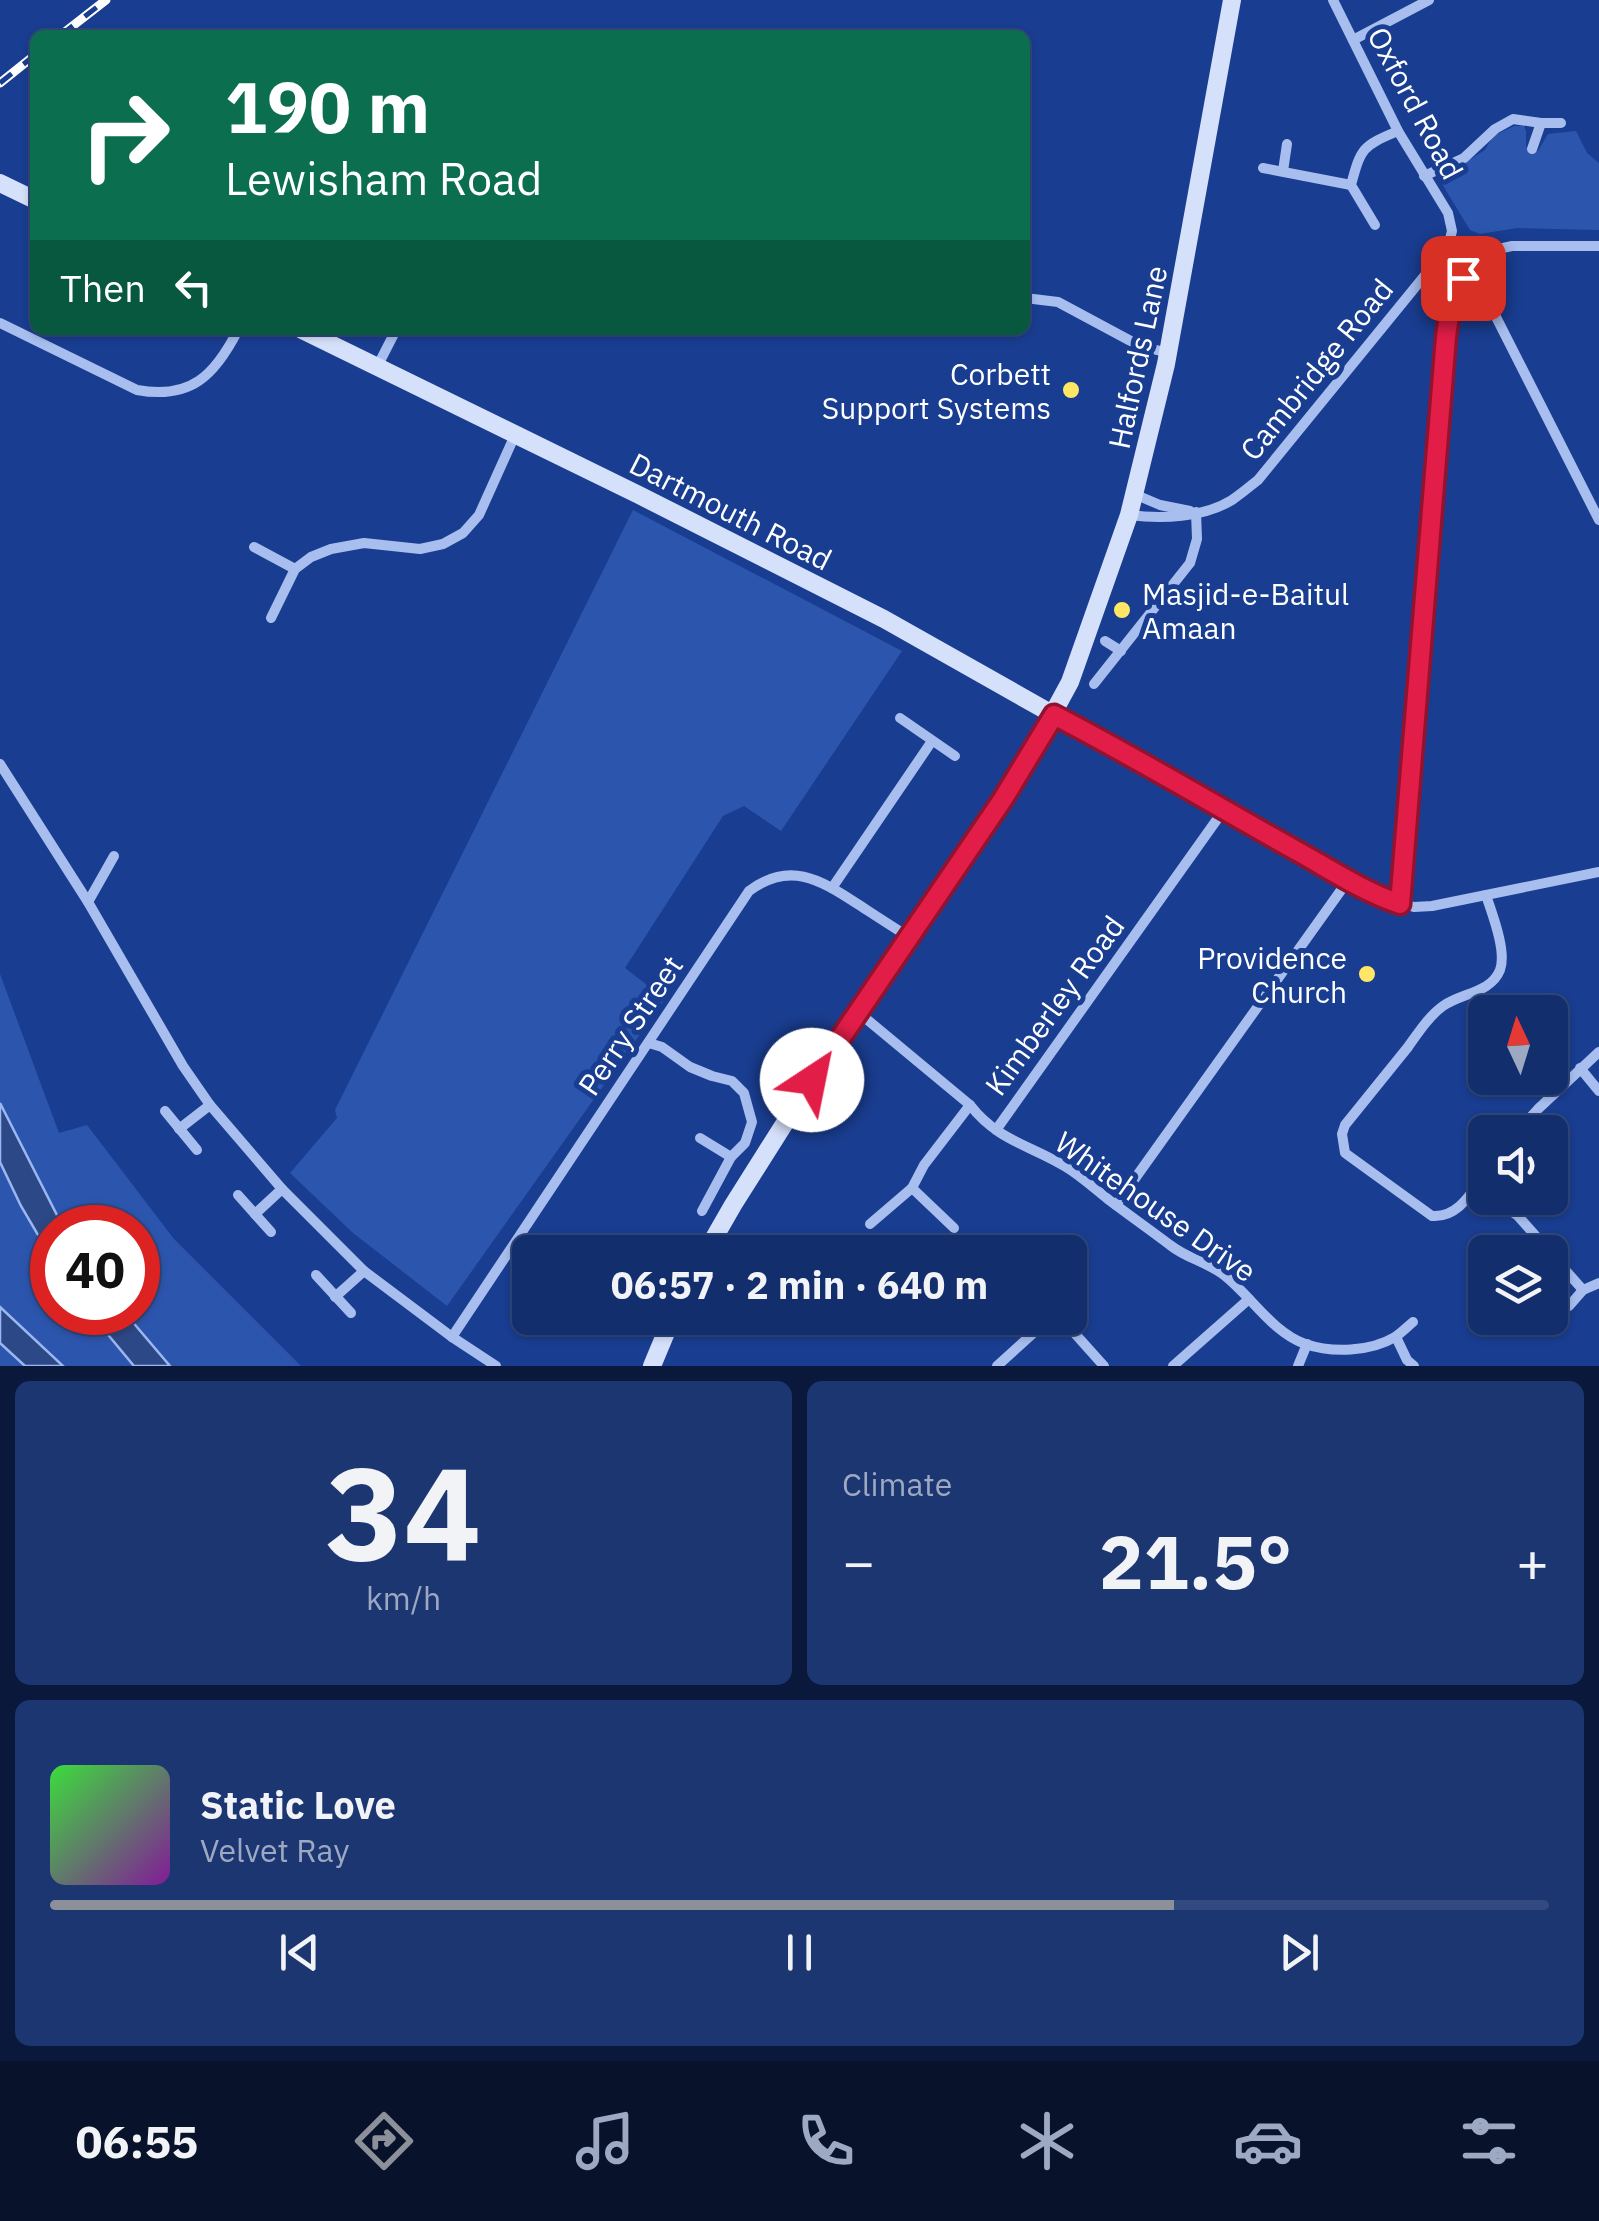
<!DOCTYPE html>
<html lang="en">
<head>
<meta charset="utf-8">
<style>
	body { margin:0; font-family:"IBM Plex Sans",sans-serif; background:#1c3672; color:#f1f3f6; height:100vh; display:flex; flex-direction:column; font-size:38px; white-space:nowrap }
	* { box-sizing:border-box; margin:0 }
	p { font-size:32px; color:#9da8c2 }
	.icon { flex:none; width:55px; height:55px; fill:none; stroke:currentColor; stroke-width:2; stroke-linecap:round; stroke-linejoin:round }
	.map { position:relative; height:1366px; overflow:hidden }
	.details { display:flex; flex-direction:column; gap:15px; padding:15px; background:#0a193b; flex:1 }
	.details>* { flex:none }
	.guide { position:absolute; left:30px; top:30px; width:1000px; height:305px; border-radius:15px; box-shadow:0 2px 8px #0004,0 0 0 2px #324a7f; background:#0b6e4f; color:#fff; overflow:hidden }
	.needle { width:65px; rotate:356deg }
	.fabs { position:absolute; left:1468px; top:995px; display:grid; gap:20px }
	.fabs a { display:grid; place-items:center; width:100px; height:100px; border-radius:15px; background:#132e6c; box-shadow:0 2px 8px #0004,0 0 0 2px #324a7f; font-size:50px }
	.speed { position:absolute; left:30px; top:1205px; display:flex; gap:20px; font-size:50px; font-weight:700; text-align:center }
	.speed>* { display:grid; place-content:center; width:130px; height:130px; border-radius:50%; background:#132e6c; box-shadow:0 2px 8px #0004,0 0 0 2px #324a7f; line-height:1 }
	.speed .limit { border:15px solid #d22; background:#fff; color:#111 }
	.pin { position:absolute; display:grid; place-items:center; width:85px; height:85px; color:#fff; margin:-42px; border-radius:20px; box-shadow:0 5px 15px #0006 }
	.me { position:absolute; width:110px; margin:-55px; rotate:34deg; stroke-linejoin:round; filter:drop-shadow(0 0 8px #0008) }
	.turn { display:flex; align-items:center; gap:35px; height:210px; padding:0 30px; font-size:45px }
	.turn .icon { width:130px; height:130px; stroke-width:2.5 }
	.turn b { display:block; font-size:70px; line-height:85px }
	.then { display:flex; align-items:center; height:95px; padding:0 30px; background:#0003; gap:20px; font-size:38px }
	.big { font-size:75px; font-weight:800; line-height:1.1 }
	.details .widget { flex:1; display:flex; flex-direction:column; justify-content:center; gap:15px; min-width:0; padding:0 35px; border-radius:15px; background:#1c3672 }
	.details .dial { align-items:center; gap:0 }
	.dial b { font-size:130px; line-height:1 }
	.song { display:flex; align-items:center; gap:30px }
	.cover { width:120px; height:120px; border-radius:15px; background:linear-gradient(135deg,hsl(120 70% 55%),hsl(290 70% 35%)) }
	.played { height:10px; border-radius:5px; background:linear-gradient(90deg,#8c9099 75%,#324a7f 75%) }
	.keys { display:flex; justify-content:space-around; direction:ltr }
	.heat { display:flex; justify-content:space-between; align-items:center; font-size:55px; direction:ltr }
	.details .tiles { flex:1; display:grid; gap:15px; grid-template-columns:1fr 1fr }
	.widget:last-child { grid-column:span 2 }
	.trip { position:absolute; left:512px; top:1235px; width:575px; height:100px; border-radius:15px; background:#132e6c; box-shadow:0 2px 8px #0004,0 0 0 2px #324a7f; font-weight:800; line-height:100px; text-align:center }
	.tabs { display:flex; height:160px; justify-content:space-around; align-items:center; background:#08122b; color:#9da8c2 }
	.tabs .icon { width:70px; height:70px }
	.tabs .selected { color:#8c9099 }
	.tabs b { font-size:45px; color:#f1f3f6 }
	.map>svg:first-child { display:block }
	.park { fill:#2c56ae; fill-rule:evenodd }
	.water { fill:#2d4886; stroke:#9ab7f1; stroke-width:2.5 }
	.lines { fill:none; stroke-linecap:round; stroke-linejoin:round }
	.street { stroke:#a7beef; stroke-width:10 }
	.secondary { stroke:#d5e0fa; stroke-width:18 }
	.rail-casing { stroke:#fff; stroke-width:9 }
	.rail { stroke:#193d90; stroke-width:5; stroke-dasharray:15; stroke-linecap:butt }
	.route-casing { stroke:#92132f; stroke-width:25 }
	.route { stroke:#e11d48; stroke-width:18 }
	.poi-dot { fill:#ffe765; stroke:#193d90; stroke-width:4 }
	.labels { text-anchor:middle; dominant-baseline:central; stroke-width:10; stroke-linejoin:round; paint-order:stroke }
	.street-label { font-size:30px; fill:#fff; stroke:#193d90 }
	.poi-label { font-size:30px; fill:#fff; stroke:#193d90; text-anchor:end }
</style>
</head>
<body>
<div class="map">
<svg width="1599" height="1366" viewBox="0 0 1599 1366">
	<rect width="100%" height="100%" fill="#193d90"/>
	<g class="park">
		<polygon points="1514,126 1524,126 1526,131 1526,147 1538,151 1548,134 1576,131 1587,153 1599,163 1599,230 1517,228 1480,234 1470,230 1439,179 1485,150 1493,136"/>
		<polygon points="633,510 902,651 781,831 744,806 723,816 625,968 665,999 447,1306 353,1233 290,1173 337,1118 335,1110"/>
		<path d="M 0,974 L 59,1133 L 87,1125 L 174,1239 L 301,1366 L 0,1366 ZM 52,1228 L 138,1228 L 138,1312 L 52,1312 Z"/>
	</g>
	<g class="water">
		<polygon points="0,1103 63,1227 52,1228 52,1259 21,1206 0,1162"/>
		<polygon points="0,1307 63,1366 25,1366 0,1343"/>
		<polygon points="90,1313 125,1313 170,1366 134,1366"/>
	</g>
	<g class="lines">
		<g class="street">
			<polyline points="1353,40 1429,0"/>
			<polyline points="1532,149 1541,123"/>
			<polyline points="1263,168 1351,185"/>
			<polyline points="1283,171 1287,144"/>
			<polyline points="1424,176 1464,158 1495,129 1513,119 1541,123 1561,123"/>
			<path d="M 1375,225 L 1351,185 C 1361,148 1362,146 1398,131"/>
			<polyline points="1466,274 1494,313 1599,520"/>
			<polyline points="1025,298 1058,302 1140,346 1169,353"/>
			<path d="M 0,323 L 137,390 C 191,400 215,375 238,330"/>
			<polyline points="377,367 396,330"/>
			<polyline points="1134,494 1160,505 1190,511"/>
			<path d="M 1129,515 C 1161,519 1203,518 1232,500 C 1241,494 1249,487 1258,480 L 1448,247 L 1452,231 L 1448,213 L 1398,131 L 1333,0"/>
			<polyline points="254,547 295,569"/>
			<polyline points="271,618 295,569 311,557 331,549 364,543 420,549 443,544 463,533 479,515 515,435"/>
			<polyline points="1105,641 1121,651"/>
			<polyline points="1094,684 1190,563 1197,539 1196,512"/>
			<polyline points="1054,715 1124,751 1223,811 1349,879 1375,896 1414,907 1432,906 1599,872"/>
			<polyline points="900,718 955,756"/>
			<polyline points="0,764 88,902 183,1066 210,1105 282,1189 364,1271 452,1337 496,1366"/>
			<polyline points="832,888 932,741"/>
			<polyline points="88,902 114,856"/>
			<path d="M 1400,904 L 1450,305 C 1460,275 1480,251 1512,246 L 1599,246"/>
			<path d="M 858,1012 L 970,1105 C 998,1141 1030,1145 1066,1167 C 1081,1176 1095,1189 1109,1200 C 1129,1215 1150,1230 1170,1245 C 1186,1258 1207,1262 1224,1275 C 1252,1297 1271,1331 1305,1344 C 1332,1353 1370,1352 1395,1337 C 1401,1333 1407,1327 1413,1322"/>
			<polyline points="649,1043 662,1047 690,1067 712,1076 732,1081 744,1093 752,1122 745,1143 731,1157 702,1211"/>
			<polyline points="1580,1068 1599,1091"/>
			<polyline points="165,1111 197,1150"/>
			<polyline points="179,1129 210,1105"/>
			<polyline points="996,1130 1223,811"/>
			<polyline points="1517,1132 1538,1109 1599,1052"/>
			<polyline points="700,1138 731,1157"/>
			<path d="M 1485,1174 C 1471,1193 1458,1218 1432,1216 L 1345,1153 L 1342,1134 L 1345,1125 C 1366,1099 1387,1073 1408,1047 C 1418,1033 1429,1016 1443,1006 C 1461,993 1491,993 1500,970 C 1507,951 1492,914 1486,895"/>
			<polyline points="912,1188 954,1228"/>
			<polyline points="238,1195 271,1232"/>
			<polyline points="1492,1198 1517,1215 1550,1252"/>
			<polyline points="1116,1205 1349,879"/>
			<polyline points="255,1214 282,1189"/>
			<polyline points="870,1224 912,1188 924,1165 970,1105"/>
			<polyline points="607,1251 609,1252"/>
			<polyline points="1550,1253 1583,1290"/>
			<polyline points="316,1275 351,1313"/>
			<polyline points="335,1297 364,1271"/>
			<polyline points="1569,1306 1583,1290 1599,1283"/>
			<path d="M 452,1337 L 749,891 C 789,861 819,879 856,903 C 873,914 891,926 909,937"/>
			<polyline points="1396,1337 1407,1360 1414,1366"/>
			<polyline points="997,1366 1040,1327 1051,1322 1069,1327 1104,1366"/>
			<polyline points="1173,1366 1249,1299"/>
			<polyline points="1298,1366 1307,1344"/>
		</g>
		<g class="secondary">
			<polyline points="0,183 35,200"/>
			<polyline points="302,330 639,495 884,619 1054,715"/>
			<polyline points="706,1252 733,1205 812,1080 1026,763 1070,682 1129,515 1166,364 1232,0"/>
			<polyline points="652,1366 672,1318"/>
		</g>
		<defs>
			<g id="rail">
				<polyline points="61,35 106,0"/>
				<polyline points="0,83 35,55"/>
			</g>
		</defs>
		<use href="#rail" class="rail-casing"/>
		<use href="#rail" class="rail"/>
	</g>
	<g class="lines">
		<defs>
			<path id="route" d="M 812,1080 L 1003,799 L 1054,715 C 1137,758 1216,806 1297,851 C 1331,870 1364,892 1400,904 L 1446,337 C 1449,315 1451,296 1463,278"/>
		</defs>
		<use href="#route" class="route-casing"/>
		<use href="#route" class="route"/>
	</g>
	<g class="poi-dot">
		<circle cx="1071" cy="390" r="10"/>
		<circle cx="1122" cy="610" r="10"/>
		<circle cx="1367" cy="974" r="10"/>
	</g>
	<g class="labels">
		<g class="street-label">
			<text transform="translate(1416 103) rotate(62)">Oxford Road</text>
			<text transform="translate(1137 357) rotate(-78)">Halfords Lane</text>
			<text transform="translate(1316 369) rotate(-51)">Cambridge Road</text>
			<text transform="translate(731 511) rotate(27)">Dartmouth Road</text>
			<text transform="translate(1054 1005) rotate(-54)">Kimberley Road</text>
			<text transform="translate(630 1025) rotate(-56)">Perry Street</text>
			<text transform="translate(1156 1206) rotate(35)">Whitehouse Drive</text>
		</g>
		<g class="poi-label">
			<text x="1051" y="373">Corbett<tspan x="1051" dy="34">Support Systems</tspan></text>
			<text x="1142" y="593" text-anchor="start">Masjid-e-Baitul<tspan x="1142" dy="34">Amaan</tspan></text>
			<text x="1347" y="957">Providence<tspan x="1347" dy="34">Church</tspan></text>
		</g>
	</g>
</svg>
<div class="fabs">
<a><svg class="needle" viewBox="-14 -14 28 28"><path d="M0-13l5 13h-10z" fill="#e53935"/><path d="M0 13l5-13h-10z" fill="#9da8c2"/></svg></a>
<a><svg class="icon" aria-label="sound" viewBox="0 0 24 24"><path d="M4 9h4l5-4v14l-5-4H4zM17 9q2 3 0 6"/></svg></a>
<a><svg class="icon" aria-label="layers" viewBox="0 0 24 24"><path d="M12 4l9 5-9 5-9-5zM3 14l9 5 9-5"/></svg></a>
</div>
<div class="speed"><div class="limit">40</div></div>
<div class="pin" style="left:1463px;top:278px;background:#d93025"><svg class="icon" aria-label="arrive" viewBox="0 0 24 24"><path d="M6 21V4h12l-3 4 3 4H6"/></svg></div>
<svg class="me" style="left:812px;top:1080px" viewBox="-20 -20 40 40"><circle r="19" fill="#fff"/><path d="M0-13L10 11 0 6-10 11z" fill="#e11d48"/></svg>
<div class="trip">06:57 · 2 min · 640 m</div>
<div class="guide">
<div class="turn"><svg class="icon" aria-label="right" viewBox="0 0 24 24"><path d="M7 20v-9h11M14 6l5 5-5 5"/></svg><div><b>190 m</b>Lewisham Road</div></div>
<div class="then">Then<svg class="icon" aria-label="left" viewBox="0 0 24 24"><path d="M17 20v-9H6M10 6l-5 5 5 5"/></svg></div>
</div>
</div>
<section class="details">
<div class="tiles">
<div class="widget dial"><b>34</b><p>km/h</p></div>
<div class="widget"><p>Climate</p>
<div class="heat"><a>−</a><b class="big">21.5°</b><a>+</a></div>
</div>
<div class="widget">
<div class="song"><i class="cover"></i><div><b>Static Love</b><p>Velvet Ray</p></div></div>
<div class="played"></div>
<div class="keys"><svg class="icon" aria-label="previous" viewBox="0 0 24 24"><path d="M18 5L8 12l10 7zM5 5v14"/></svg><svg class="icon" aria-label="pause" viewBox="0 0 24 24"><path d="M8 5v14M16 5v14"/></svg><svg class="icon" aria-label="next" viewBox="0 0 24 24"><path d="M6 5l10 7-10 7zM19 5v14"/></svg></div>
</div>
</div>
</section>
<nav class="tabs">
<b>06:55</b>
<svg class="icon selected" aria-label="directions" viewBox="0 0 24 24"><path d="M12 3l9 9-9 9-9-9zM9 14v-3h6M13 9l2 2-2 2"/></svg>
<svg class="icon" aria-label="music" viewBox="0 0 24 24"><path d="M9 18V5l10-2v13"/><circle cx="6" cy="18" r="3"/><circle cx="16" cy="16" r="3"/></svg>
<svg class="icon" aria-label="phone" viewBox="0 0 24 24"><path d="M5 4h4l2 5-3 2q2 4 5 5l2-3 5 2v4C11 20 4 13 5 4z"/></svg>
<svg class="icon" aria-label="climate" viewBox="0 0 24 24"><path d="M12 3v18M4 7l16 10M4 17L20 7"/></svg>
<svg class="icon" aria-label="car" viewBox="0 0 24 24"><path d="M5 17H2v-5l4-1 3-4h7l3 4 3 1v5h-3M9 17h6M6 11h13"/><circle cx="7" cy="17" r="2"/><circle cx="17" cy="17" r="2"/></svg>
<svg class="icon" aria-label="filters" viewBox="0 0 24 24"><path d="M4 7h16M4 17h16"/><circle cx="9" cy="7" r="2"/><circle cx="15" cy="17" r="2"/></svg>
</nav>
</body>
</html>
